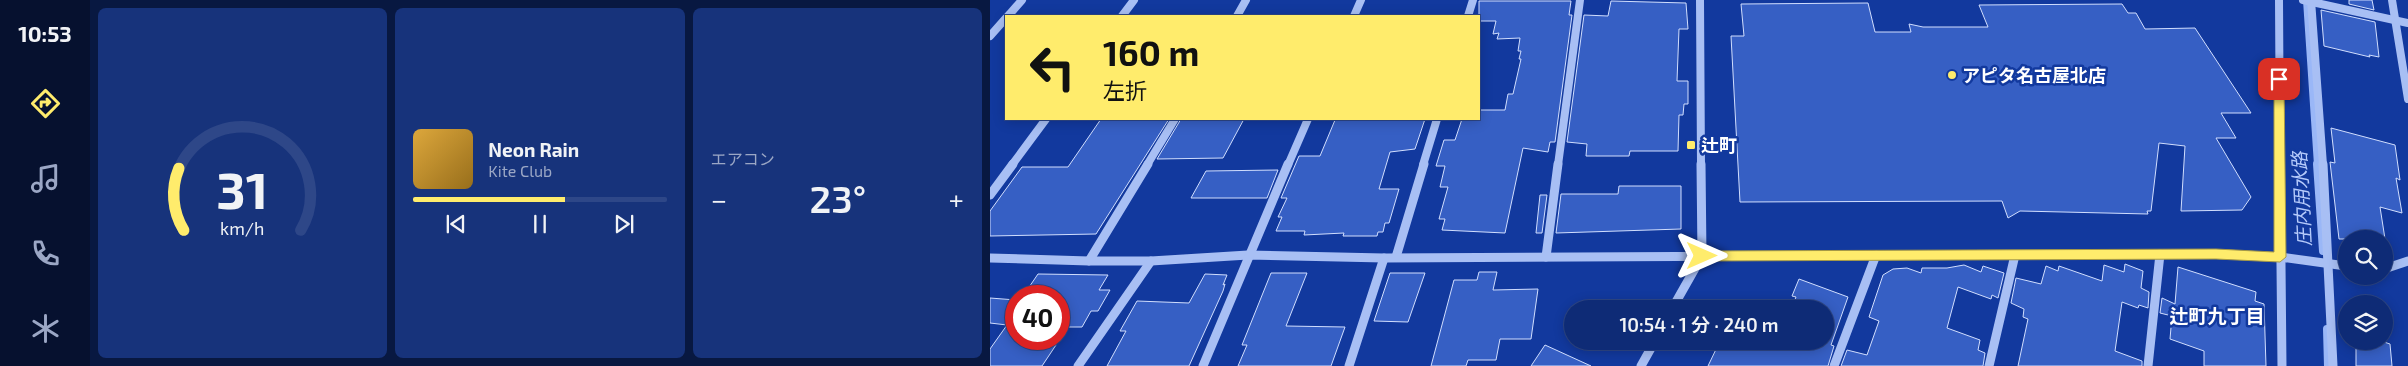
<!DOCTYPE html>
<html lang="ja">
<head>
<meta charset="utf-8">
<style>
	body { margin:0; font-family:"Exo 2","Noto Sans JP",sans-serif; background:#17337b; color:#f1f3f6; height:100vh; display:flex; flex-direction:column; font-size:19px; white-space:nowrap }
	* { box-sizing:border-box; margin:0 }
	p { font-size:16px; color:#9ba7c5 }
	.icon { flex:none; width:28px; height:28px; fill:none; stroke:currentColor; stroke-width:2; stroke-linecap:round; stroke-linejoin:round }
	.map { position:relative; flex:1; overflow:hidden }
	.details { display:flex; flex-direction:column; gap:8px; padding:8px; background:#081841; width:900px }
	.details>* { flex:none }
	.banner { position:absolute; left:15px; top:15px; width:475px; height:105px; border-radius:0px; box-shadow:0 2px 12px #0003,0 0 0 1px #2e4788; background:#ffec6c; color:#111; overflow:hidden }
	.fabs { position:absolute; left:1348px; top:230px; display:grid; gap:10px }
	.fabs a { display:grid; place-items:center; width:55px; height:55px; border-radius:50%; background:#0e2b76; box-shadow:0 2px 12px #0003,0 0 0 1px #2e4788; font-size:25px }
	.speed { position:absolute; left:15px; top:285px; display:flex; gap:10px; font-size:25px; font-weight:700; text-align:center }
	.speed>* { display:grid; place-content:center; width:65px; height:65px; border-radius:50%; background:#0e2b76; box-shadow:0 2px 12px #0003,0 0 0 1px #2e4788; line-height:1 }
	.speed .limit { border:8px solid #d22; background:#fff; color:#111 }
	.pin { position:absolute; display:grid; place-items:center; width:42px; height:42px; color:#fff; margin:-21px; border-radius:10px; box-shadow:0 2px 8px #0006 }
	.me { position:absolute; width:55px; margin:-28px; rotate:90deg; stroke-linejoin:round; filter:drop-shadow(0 0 4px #0008) }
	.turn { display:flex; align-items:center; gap:18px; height:105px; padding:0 15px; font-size:22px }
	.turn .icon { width:65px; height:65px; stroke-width:2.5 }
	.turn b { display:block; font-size:35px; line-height:42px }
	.big { font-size:38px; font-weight:600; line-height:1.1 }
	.details .tile { flex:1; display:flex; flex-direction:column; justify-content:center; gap:8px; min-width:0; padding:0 18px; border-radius:8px; background:#17337b }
	.details .dial { align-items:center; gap:0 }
	.dial svg { height:130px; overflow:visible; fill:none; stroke:#2e4788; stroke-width:7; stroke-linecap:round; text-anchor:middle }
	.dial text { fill:#f1f3f6; stroke:none }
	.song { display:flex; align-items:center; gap:15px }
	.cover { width:60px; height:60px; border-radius:8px; background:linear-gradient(135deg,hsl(40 70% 55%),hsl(40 70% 35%)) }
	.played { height:5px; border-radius:2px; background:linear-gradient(90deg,#ffec6c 60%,#2e4788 60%) }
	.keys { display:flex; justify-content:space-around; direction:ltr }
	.heat { display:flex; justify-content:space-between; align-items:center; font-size:28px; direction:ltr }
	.details .tiles { flex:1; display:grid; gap:8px; grid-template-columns:repeat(3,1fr) }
	.trip { position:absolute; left:574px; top:300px; width:270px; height:50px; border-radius:25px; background:#0e2b76; box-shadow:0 2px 12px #0003,0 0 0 1px #2e4788; font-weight:600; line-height:50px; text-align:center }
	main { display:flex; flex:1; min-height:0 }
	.menu { display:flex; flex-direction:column; width:90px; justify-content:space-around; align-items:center; background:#06112f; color:#9ba7c5 }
	.menu .icon { width:35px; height:35px }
	.menu .on { color:#ffec6c }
	.menu b { font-size:22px; color:#f1f3f6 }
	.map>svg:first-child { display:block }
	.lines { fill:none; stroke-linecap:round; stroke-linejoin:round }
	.stream-far1 { stroke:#9ab7f7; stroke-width:6 }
	.stream { stroke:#9ab7f7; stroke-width:8 }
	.building { fill:#365fc4; stroke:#d1defe }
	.minor-far1 { stroke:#a8bff4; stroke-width:8 }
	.minor { stroke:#a8bff4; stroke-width:9 }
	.route { fill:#ffec6c; stroke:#a69946 }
	.poi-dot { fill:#ffec6c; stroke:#12399e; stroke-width:2 }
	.labels { text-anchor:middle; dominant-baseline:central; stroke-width:5; stroke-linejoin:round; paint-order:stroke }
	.poi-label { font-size:18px; font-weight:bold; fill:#fff; stroke:#12399e; text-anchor:start }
	.water-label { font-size:19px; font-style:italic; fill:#b5cafb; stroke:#12399e }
	.neighbourhood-label { font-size:19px; font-weight:bold; fill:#fff; stroke:#12399e }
</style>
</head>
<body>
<main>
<nav class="menu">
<b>10:53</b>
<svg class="icon on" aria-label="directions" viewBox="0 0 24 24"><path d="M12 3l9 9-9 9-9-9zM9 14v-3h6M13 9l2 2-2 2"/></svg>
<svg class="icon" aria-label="music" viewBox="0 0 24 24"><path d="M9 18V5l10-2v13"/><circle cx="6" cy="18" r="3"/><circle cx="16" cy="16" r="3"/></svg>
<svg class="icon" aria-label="phone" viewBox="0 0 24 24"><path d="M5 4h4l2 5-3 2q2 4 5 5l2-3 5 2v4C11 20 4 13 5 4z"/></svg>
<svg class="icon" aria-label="climate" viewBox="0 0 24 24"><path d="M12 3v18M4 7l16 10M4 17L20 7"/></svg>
</nav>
<section class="details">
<div class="tiles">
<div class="tile dial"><svg viewBox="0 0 100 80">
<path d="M14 69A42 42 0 1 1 86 69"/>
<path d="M14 69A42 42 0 0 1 11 31" stroke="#ffec6c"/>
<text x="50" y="56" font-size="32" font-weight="700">31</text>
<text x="50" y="72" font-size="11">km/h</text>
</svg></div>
<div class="tile">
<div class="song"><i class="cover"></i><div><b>Neon Rain</b><p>Kite Club</p></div></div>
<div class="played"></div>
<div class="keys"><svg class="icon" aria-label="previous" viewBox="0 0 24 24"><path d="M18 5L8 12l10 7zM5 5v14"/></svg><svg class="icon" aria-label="pause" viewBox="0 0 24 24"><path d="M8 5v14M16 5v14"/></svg><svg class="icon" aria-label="next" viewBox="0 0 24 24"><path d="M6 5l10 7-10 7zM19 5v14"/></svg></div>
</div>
<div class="tile"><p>エアコン</p>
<div class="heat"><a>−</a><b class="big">23°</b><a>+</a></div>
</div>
</div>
</section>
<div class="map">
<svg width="1418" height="366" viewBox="0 0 1418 366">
	<rect width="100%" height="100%" fill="#12399e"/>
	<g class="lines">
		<polyline class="stream-far1" points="1316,0 1327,165"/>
		<g class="stream">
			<polyline points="1327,164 1333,251"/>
			<polyline points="1337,329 1338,366"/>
		</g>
	</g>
	<g class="building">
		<polygon points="1359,0 1382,0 1384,10 1359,4"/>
		<polygon points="489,1 581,1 579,15 582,15 565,142 560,142 558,152 533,148 515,233 452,230 455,219 449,219 458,187 450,187 455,166 446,166 454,140 465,140 472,119 489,119 489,110 515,110 518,94 523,94 531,59 529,59 531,51 528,51 530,38 507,39 509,33 503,34 506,21 489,21"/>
		<polygon points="621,1 696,3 698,29 689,29 687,81 698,81 698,104 694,104 693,115 689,115 688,151 640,151 639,156 596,156 597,144 577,142 594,15 618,16"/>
		<polygon points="878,3 885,32 921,32 919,24 933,27 998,27 989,5 1132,4 1138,13 1146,13 1155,29 1205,28 1261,113 1231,113 1246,138 1226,138 1261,197 1252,210 1191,211 1195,146 1169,143 1161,211 1157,211 1158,214 1030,211 1018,218 1012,201 750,202 741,36 754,36 751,4"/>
		<polygon points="1331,10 1385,22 1389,57 1379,55 1380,57 1334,46"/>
		<polygon points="111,119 179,119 106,234 0,236 0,211 32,167 78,167"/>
		<polygon points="191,119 254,119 233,158 167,159"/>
		<polygon points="435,119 425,149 400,152 389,189 409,189 399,223 395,223 393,232 388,232 387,236 353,236 354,233 314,235 315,231 286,231 292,217 288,217 297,198 291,198 309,156 330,156 345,120"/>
		<polygon points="1341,128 1405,145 1410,180 1406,178 1412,213 1390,207 1395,239 1349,239 1340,162 1345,163"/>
		<polygon points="288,170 277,198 201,198 216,171"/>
		<polygon points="629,186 691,186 691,229 566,233 571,194 628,194"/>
		<polygon points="550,195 557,195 552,233 546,233"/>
		<polygon points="1135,264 1153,271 1151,288 1159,292 1158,308 1149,305 1148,308 1132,302 1125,351 1152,361 1152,366 1028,366 1038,319 1033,317 1034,309 1021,303 1026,278 1051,284 1056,266 1068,271 1069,266 1112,281 1114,265 1134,272"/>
		<polygon points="974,265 991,272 993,266 1014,273 1008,298 1002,295 1001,299 968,287 957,328 990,340 988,350 995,353 993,366 851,366 857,350 877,355 889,321 879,317 893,275 903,269 917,268 931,273 932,268 957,268"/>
		<polygon points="1188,267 1266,292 1265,301 1274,304 1276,366 1214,366 1214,351 1180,339 1182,316 1170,313 1172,298 1185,304"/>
		<polygon points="489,272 507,272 503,290 548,289 541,339 510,339 506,360 478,360 476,366 441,366 464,280 487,280"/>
		<polygon points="281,273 317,273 296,326 355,327 341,366 248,366 257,345 252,345"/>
		<polygon points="400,273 435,273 418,322 384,321"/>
		<polygon points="48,274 118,275 109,290 120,290 108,311 101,311 92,327 69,327 69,296 33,296"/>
		<polygon points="215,274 237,275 233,285 235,284 233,291 199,366 117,366 136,331 130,331 147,301 199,303"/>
		<polygon points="809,279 858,297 841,345 844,346 838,366 718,366 730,341 835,341 835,309 801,309 806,297 802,296"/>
		<polygon points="0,298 26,300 26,339 70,339 52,366 0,366 0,349 17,325 0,323"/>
		<polygon points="1366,341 1391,341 1400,344 1402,366 1366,366"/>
		<polygon points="555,345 601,366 541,366"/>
	</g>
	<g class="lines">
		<g class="minor-far1">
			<polyline points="710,0 711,165"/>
			<polyline points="1289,0 1290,165"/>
			<polyline points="1313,0 1418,23"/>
			<polyline points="1321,0 1333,165"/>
			<polyline points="1402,0 1418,99"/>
			<polyline points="18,16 32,0"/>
			<polyline points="132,16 144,0"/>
			<polyline points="247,16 256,0"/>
			<polyline points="364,16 371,0"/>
			<polyline points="478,16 483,0"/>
			<polyline points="0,36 16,18"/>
			<polyline points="22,165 56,119"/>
			<polyline points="157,165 185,119"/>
			<polyline points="298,165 318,119"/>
			<polyline points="433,165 447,119"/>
			<polyline points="568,165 590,0"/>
		</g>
		<g class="minor">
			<polyline points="1290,164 1292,366"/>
			<polyline points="1333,164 1343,366"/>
			<polyline points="0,195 23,164"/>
			<polyline points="406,257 434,164"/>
			<polyline points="556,257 568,164"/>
			<polyline points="0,258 99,261 161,261 258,255 394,258 1226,254 1290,257 1356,266"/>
			<polyline points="99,261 158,164"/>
			<polyline points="1394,269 1418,261"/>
			<polyline points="682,309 712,256 711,164"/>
			<polyline points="88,366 161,261"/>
			<polyline points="213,366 298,164"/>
			<polyline points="359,366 394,258"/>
			<polyline points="651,366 665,341"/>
			<polyline points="844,366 886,255"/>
			<polyline points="999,366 1025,255"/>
			<polyline points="1158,366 1170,254"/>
		</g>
	</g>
	<polygon class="route" points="1289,76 1294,79 1296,257 1290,262 1226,259 712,261 705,256 712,251 1226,249 1284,252 1284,79"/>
	<g class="poi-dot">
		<circle cx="962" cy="75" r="5"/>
		<rect x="696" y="140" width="10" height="10" rx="2.5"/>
	</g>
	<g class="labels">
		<g class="poi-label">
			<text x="972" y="75">アピタ名古屋北店</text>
			<text x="711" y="145">辻町</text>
		</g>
		<g class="water-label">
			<text transform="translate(1311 199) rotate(-93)">庄内用水路</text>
		</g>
		<g class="neighbourhood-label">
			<text x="1227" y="315">辻町九丁目</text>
		</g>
	</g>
</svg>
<div class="fabs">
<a><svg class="icon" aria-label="search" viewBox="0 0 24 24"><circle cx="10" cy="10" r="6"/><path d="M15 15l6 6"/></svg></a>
<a><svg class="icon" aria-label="layers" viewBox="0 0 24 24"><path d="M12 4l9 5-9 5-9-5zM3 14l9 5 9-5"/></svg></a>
</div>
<div class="speed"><div class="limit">40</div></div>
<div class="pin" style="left:1289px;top:79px;background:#d93025"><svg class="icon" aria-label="arrive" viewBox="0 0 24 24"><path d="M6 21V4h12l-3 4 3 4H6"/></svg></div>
<svg class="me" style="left:712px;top:256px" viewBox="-20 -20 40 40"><path d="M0-17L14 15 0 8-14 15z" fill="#ffec6c" stroke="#fff" stroke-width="4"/></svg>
<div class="trip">10:54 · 1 分 · 240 m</div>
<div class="banner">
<div class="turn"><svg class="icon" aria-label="left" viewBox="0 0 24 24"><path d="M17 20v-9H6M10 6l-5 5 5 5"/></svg><div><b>160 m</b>左折</div></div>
</div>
</div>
</main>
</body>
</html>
